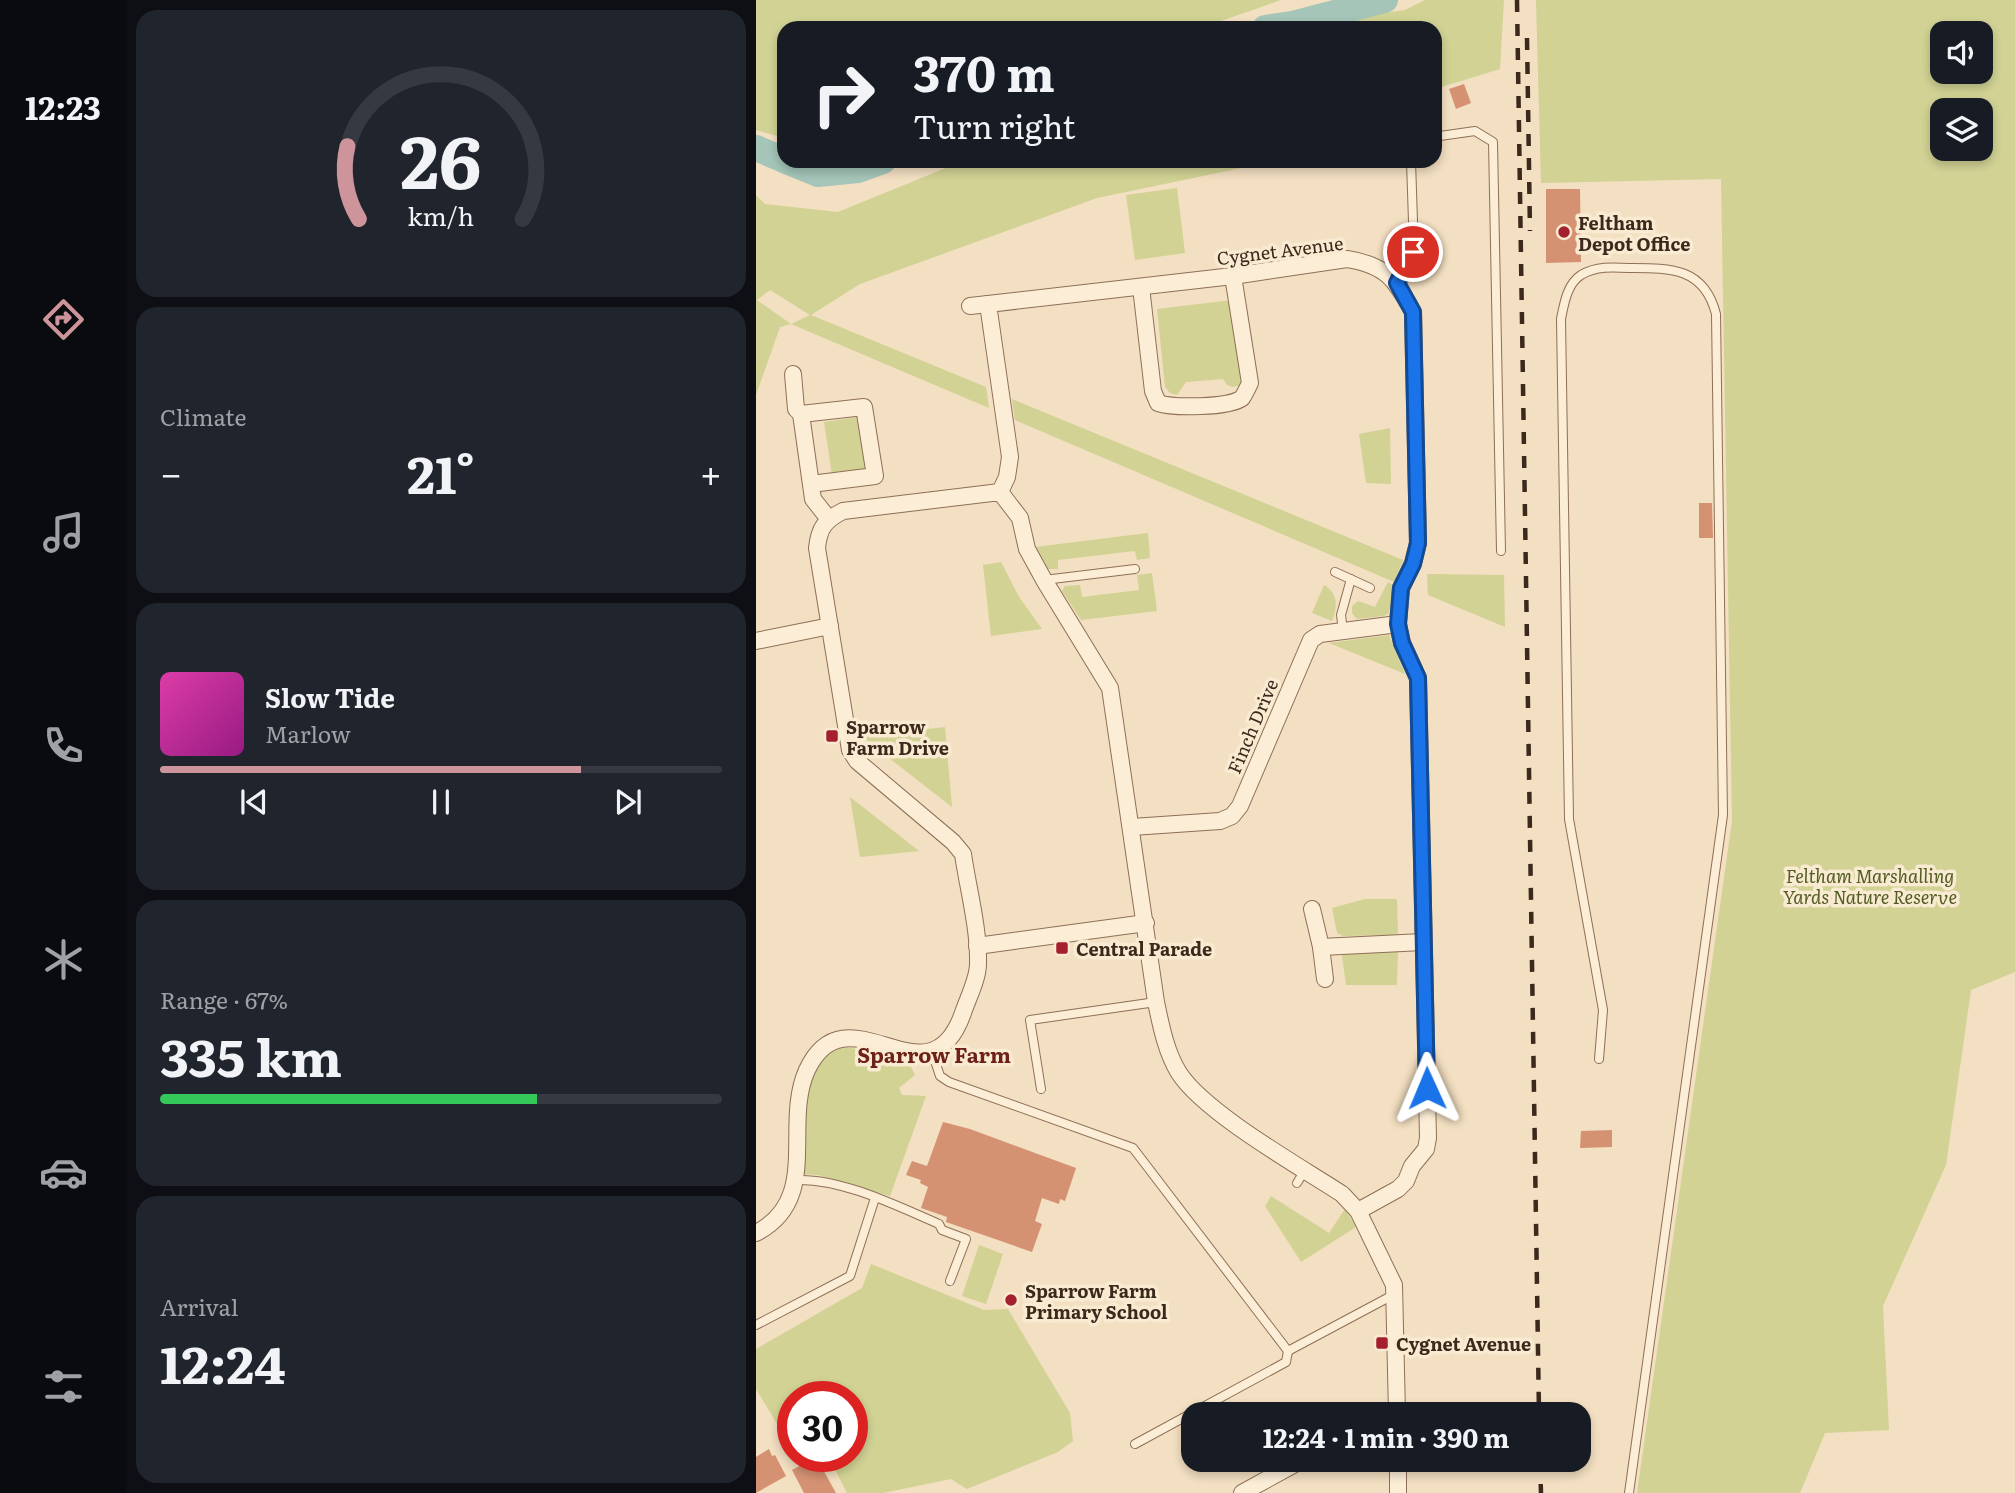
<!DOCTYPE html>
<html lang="en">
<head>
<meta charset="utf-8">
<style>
	body { margin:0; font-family:Literata,serif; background:#20242c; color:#f1f3f6; height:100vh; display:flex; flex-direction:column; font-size:26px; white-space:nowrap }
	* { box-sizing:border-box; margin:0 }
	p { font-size:23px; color:#9ea1a6 }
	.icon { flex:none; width:38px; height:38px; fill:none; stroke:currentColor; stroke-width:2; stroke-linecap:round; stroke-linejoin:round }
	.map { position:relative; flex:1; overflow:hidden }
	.panel { display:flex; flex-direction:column; gap:10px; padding:10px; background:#0d0f14; width:630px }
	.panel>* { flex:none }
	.hud { position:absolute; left:21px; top:21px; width:665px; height:147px; border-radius:21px; box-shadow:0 4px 10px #0003; background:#171b24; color:#f1f3f6; overflow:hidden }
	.tools { position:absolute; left:1174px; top:21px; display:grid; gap:14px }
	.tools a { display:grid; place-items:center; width:63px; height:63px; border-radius:14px; background:#171b24; box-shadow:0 4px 10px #0003; font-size:35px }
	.speed { position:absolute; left:21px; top:1381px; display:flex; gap:14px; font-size:35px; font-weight:700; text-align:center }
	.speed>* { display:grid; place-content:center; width:91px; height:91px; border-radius:50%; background:#171b24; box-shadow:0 4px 10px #0003; line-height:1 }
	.speed .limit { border:10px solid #d22; background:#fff; color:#111 }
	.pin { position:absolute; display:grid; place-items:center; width:60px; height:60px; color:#fff; margin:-30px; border:4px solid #fff; border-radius:50%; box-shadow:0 2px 7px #0007 }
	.me { position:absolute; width:77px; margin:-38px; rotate:359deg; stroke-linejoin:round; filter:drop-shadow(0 0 5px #0008) }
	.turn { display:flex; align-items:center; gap:24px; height:147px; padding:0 21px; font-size:32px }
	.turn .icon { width:91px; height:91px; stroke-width:2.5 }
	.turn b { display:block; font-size:49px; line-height:60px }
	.big { font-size:52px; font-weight:700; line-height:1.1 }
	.panel .widget { flex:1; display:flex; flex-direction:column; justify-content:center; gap:10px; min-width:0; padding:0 24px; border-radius:21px; background:#20242c }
	.panel .dial { align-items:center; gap:0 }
	.dial svg { height:182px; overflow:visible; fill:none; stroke:#363941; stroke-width:7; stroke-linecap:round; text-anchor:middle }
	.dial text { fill:#f1f3f6; stroke:none }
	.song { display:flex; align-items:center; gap:21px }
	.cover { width:84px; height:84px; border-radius:10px; background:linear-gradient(135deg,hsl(320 70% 55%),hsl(310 70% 35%)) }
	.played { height:7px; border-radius:4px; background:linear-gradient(90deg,#ce949c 75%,#363941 75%) }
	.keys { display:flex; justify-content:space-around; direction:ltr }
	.heat { display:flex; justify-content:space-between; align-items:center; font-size:38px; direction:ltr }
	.charge { height:10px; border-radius:5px; background:linear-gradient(90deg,#34c759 67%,#363941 0) }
	.trip { position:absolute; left:425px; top:1402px; width:410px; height:70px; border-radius:21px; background:#171b24; box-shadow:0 4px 10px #0003; font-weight:700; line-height:70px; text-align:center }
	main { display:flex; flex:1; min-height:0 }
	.menu { display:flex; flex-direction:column; width:126px; justify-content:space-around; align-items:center; background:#090b0e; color:#9ea1a6 }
	.menu .icon { width:49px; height:49px }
	.menu .active { color:#ce949c }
	.menu b { font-size:32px; color:#f1f3f6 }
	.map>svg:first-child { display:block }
	.green { fill:#d1d294; fill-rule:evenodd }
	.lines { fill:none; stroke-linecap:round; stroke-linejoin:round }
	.river { stroke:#a4c5b8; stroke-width:26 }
	.building { fill:#d59273 }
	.lane-casing { stroke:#8e6f57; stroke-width:10 }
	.street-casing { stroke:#8e6f57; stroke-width:18 }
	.lane { stroke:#fcedd6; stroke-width:8 }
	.street { stroke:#fcedd6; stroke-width:16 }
	.rail { stroke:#3d291c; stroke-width:4.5; stroke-dasharray:12 12; stroke-linecap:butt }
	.route-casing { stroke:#114b97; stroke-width:18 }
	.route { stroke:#1a73e8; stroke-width:12 }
	.poi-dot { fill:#a4202e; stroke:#f9ead2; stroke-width:2.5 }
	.labels { text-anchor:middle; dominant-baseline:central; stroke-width:7; stroke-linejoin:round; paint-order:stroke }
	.poi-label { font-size:18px; font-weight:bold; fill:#3d291c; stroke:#f9ead2; text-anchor:start }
	.street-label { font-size:18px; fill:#3d291c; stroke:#f9ead2 }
	.park-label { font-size:18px; font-style:italic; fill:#525b21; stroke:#f9ead2 }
	.quarter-label { font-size:21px; font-weight:bold; fill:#6e2117; stroke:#f9ead2 }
</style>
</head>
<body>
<main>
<nav class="menu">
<b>12:23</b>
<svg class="icon active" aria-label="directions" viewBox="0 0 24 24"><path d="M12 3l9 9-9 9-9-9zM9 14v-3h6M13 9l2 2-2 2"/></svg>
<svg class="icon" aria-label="music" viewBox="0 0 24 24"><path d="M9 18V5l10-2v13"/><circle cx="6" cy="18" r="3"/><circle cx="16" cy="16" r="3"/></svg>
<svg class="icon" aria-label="phone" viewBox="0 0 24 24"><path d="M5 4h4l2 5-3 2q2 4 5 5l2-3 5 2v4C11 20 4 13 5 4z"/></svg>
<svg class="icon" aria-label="climate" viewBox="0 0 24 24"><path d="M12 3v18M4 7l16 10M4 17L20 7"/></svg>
<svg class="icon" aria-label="car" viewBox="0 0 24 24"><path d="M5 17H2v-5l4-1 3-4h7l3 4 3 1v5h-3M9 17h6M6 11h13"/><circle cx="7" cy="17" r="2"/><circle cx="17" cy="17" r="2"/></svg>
<svg class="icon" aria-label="filters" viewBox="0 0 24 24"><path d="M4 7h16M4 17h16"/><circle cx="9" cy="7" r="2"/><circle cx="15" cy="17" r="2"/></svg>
</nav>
<section class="panel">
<div class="widget dial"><svg viewBox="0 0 100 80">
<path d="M14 69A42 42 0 1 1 86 69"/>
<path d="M14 69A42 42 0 0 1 9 37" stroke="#ce949c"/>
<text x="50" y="56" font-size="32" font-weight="700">26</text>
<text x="50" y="72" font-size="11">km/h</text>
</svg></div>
<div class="widget"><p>Climate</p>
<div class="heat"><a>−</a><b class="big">21°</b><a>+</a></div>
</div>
<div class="widget">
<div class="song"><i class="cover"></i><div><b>Slow Tide</b><p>Marlow</p></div></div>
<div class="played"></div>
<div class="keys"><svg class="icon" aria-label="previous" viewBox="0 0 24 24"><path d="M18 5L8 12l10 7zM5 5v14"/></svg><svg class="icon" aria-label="pause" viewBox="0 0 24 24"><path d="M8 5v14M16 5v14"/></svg><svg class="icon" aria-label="next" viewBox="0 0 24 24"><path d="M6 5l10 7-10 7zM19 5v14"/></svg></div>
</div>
<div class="widget"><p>Range · 67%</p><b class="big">335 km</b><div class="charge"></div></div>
<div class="widget"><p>Arrival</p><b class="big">12:24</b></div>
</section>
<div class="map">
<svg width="1259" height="1493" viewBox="0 0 1259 1493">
	<rect width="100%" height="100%" fill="#f3dfc1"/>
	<g class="green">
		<polygon points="0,0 525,0 445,28 28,28 28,138 0,130"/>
		<polygon points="669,0 748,0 744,69 679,89 679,28 548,28 554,23 649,10"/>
		<path d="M 780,0 L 1259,0 L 1259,972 L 1215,990 L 1190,1165 L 1127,1306 L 1133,1430 L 1069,1433 L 1044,1493 L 881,1493 L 976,821 L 965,179 L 785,183 ZM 1186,33 L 1225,33 L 1225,72 L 1186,72 ZM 1186,110 L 1225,110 L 1225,149 L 1186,149 Z"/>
		<path d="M 207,161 L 520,161 L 341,198 L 104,284 L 55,315 L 230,387 L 233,408 L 35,324 L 24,327 L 0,395 L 0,195 L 9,204 L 82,212 ZM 14,290 L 54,315 L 35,324 L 1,300 Z"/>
		<polygon points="421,188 429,253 379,260 370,195"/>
		<polygon points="476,300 486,378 484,385 477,387 471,385 467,379 430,382 421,395 414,393 409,387 401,309"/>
		<polygon points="256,399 647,560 638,582 259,420"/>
		<polygon points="102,417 110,470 76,475 68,422"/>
		<polygon points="634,428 635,484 610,483 603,434"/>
		<polygon points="392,533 394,558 381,560 379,551 302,560 302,569 291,569 279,547"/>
		<polygon points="245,562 263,597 286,629 235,636 227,565"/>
		<polygon points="396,573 401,611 325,620 306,591 309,586 324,585 326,597 383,590 381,575"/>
		<polygon points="671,574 748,575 749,627 672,595"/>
		<polygon points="632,582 638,586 633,613 628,616 601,619 596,613 596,606 602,601 619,607"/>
		<path d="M 568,585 C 582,593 582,607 576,621 L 556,613 Z"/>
		<polygon points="633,635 649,674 573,643"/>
		<polygon points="189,727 196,807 106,737"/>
		<polygon points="94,797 163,851 104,857"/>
		<polygon points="609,899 641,899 642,935 587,936 581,933 576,908"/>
		<polygon points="642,949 641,985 590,985 586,956 591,950"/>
		<path d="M 96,1048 L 154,1065 L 159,1075 L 143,1088 L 146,1095 L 170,1096 L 134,1196 L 62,1175 L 44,1174 C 45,1140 41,1066 79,1050 C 84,1048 91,1048 96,1048 Z"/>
		<polygon points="515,1196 573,1233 589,1209 600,1227 545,1262 509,1206"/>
		<polygon points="223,1245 247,1254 230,1304 206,1296"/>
		<polygon points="115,1264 228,1310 252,1309 314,1413 317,1441 302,1452 211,1489 195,1479 127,1493 91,1493 72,1456 96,1456 96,1396 37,1396 37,1418 23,1427 0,1389 0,1349 106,1288"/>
	</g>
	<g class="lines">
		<g class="river">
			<polyline points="509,28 536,24 629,0"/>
			<polyline points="0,148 28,160"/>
			<polyline points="30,161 62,174 102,170 127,161"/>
		</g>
	</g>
	<g class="building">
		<polygon points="708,84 715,103 700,109 693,89"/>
		<polygon points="790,189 824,189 825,262 790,263"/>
		<polygon points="943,503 956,503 957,538 943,538"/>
		<polygon points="187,1122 214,1129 320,1168 309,1201 304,1199 303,1204 286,1198 279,1221 286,1224 276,1252 190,1222 191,1217 165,1208 172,1187 164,1183 165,1180 150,1175 156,1161 171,1166"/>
		<polygon points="856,1130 856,1147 824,1148 825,1131"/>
		<polygon points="13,1449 16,1456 19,1455 30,1476 0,1493 0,1457"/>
		<polygon points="60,1457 80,1493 48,1493 36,1470"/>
	</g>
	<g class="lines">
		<defs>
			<g id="lane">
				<polyline points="679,133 684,136 719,131 737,142 745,551"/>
				<polyline points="641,283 658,252 655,161"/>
				<polyline points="579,572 614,588"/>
				<polyline points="288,580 379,569"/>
				<polyline points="587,631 585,615 595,579"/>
				<polyline points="176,1052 184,1076 193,1082 377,1148 532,1351 639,1294"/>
				<path d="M 843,1059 L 847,1010 L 813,819 L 805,319 C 808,304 811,284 825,275 C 840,266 857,267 873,268 C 914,268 948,267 960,314 L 967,815 L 873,1493"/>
				<polyline points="285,1089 274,1020 400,1002"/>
				<path d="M 40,1180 C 85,1178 141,1206 183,1224 L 186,1230 L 210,1239 L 194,1281"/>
				<polyline points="541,1183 549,1170"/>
				<polyline points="0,1325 94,1276 119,1198"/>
				<polyline points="379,1444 530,1362 532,1351"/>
			</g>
			<g id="street">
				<path d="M 385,287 L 397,391 L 402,403 C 416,408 473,408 486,398 C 489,394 492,387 494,383 L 477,276"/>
				<polyline points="214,306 232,304"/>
				<polyline points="37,374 40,409 45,414"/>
				<polyline points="55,484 119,476 108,407 45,414 57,499 72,518"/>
				<path d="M 244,492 L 251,477 L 254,457 L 232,304 L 477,276 L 591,259 C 630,265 639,279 657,312 L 662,543 L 657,563 L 645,588 L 642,624 L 646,643 L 662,678 L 672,1138 L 670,1149 L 656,1166 L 650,1181 L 642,1189 L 602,1211"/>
				<polyline points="0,641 74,626"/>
				<polyline points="376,827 464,821 476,816 484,806 555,640 564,634 642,624"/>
				<polyline points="556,909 565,947 667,942"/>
				<polyline points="221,946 390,923"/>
				<polyline points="565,947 569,979"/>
				<path d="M 0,1233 C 66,1199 26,1125 51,1070 C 92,983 174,1114 208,1010 C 213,996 222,978 222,964 C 223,928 212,889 207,854 L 197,842 L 101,761 L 94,750 L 61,548 C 63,528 69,520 87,511 L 244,492 L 264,518 L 271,549 L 288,580 L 354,688 L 400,1002 C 405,1026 410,1052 423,1073 C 449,1113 543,1166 586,1194 L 602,1211 L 638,1285 L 641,1414"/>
				<polyline points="642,1460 642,1493"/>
				<polyline points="486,1493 546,1460"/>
			</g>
		</defs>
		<use href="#lane" class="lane-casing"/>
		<use href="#street" class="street-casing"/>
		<use href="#lane" class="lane"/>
		<use href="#street" class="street"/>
		<g class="rail">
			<polyline points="761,0 783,1414"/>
			<polyline points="771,38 774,231"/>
			<polyline points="784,1460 785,1493"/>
		</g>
	</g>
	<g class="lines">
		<defs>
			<polyline id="route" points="657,252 641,283 657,312 662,543 657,564 645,588 642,624 646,643 662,678 671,1088"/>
		</defs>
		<use href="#route" class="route-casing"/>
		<use href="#route" class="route"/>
	</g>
	<g class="poi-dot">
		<circle cx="808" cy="232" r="7"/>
		<rect x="69" y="729" width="14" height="14" rx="3.5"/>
		<rect x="299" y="941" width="14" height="14" rx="3.5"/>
		<circle cx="255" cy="1300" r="7"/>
		<rect x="619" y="1336" width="14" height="14" rx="3.5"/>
	</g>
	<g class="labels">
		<g class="poi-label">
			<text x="822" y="222">Feltham<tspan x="822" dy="21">Depot Office</tspan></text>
			<text x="90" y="726">Sparrow<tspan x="90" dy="21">Farm Drive</tspan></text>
			<text x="320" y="948">Central Parade</text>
			<text x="269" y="1290">Sparrow Farm<tspan x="269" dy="21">Primary School</tspan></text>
			<text x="640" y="1343">Cygnet Avenue</text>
		</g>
		<g class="street-label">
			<text transform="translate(524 250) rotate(-7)">Cygnet Avenue</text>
			<text transform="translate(496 726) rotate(-67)">Finch Drive</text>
		</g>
		<g class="park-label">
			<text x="1114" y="875">Feltham Marshalling<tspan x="1114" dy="21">Yards Nature Reserve</tspan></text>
		</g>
		<g class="quarter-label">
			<text x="178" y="1053">Sparrow Farm</text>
		</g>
	</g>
</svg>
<div class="tools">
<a><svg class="icon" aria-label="sound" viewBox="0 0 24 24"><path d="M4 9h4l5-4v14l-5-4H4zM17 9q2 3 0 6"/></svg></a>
<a><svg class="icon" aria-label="layers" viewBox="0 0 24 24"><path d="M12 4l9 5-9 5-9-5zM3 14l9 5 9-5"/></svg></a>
</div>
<div class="speed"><div class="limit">30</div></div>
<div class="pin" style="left:657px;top:252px;background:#d93025"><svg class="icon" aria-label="arrive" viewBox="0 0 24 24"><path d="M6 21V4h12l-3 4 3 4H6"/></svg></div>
<svg class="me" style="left:671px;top:1088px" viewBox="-20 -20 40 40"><path d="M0-17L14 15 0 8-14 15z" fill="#1a73e8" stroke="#fff" stroke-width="4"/></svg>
<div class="trip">12:24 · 1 min · 390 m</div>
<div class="hud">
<div class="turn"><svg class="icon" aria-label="right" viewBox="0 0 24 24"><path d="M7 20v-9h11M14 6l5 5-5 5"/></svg><div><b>370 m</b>Turn right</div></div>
</div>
</div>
</main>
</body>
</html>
